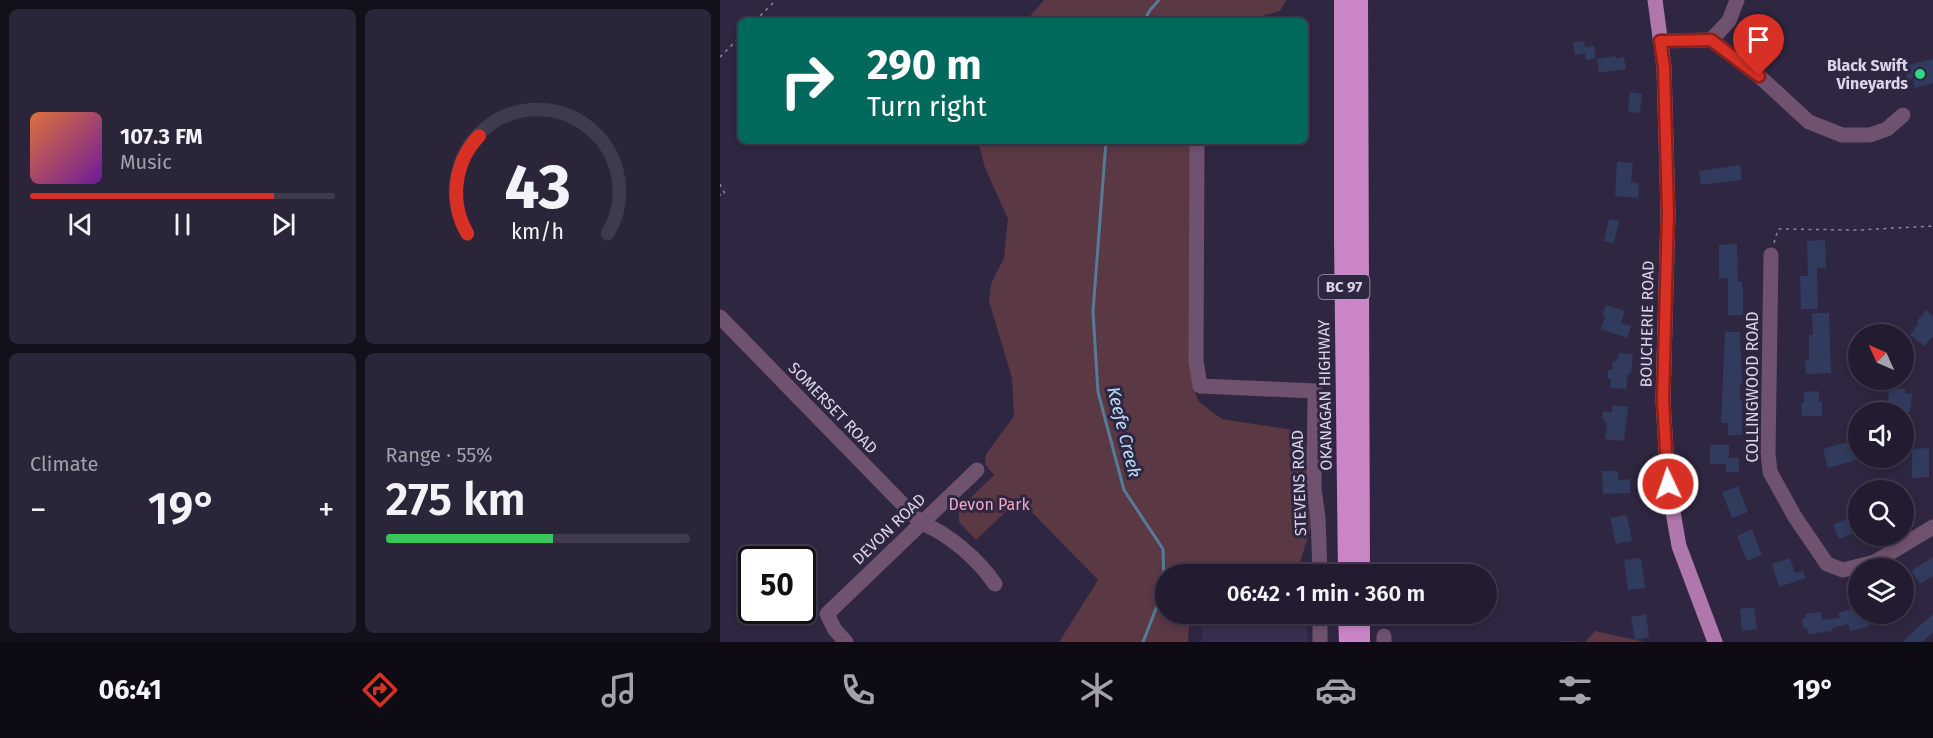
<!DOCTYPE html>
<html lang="en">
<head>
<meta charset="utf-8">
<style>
	body { margin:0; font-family:"Fira Sans",sans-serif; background:#2b2539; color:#f1f3f6; height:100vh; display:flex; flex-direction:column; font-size:22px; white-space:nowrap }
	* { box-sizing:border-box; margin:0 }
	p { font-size:20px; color:#a3a1ab }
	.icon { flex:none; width:33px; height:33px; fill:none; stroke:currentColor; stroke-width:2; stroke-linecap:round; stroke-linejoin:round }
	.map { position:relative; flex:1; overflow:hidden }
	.panel { display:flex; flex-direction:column; gap:9px; padding:9px; background:#130f1b; width:720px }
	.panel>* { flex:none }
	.banner { position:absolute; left:18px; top:18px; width:570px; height:126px; border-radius:9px; box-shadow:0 3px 9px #0003,0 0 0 2px #403a4d; background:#00695c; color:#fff; overflow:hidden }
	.needle { width:39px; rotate:315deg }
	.tools { position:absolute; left:1128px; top:324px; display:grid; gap:12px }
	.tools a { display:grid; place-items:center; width:66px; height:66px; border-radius:50%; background:#231c31; box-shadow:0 3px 9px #0003,0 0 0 2px #403a4d; font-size:30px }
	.speed { position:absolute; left:18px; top:546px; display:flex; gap:12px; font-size:30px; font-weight:700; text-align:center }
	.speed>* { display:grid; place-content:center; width:78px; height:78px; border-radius:50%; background:#231c31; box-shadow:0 3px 9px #0003,0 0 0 2px #403a4d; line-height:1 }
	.speed .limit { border:3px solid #111; border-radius:9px; background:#fff; color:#111 }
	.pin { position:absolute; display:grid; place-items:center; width:51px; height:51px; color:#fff; margin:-62px -26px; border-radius:50% 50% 50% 0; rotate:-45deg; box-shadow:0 0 6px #0007 }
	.pin .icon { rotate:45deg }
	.me { position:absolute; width:66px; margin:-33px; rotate:357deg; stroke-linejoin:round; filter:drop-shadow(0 0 4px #0008) }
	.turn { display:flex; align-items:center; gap:21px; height:126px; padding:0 30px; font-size:27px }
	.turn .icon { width:78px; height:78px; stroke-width:2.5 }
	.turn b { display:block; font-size:42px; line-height:51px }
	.big { font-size:45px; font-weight:600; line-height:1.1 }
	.panel .tile { flex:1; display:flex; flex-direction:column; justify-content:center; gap:9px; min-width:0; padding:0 21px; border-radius:9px; background:#2b2539 }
	.panel .dial { align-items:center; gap:0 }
	.dial svg { height:156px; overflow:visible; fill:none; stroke:#403a4d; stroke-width:7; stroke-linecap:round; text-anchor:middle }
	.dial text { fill:#f1f3f6; stroke:none }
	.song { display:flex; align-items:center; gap:18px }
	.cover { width:72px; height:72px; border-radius:9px; background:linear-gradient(135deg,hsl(20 70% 55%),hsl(280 70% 35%)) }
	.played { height:6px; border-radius:3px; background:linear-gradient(90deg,#d93025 80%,#403a4d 80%) }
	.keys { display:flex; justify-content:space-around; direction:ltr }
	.heat { display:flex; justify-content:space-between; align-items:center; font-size:33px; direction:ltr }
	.charge { height:9px; border-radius:4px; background:linear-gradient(90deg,#34c759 55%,#403a4d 0) }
	.panel .tiles { flex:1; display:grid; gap:9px; grid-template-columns:repeat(2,1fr) }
	.trip { position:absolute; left:435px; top:564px; width:342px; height:60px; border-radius:30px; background:#231c31; box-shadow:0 3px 9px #0003,0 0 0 2px #403a4d; font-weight:600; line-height:60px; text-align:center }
	.menu { display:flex; height:96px; justify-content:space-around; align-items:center; background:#0e0b14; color:#a3a1ab }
	.menu .icon { width:42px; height:42px }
	.menu .current { color:#d93025 }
	.menu b { font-size:27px; color:#f1f3f6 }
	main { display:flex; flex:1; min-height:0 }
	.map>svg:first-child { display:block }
	.built { fill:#3a2e4f }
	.green { fill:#5a3844 }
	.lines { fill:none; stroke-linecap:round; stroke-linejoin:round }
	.stream { stroke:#567b97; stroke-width:3 }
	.building { fill:#313b5e }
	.path { stroke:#8d859b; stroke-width:1.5; stroke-dasharray:3 4.5; stroke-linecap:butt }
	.minor { stroke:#6f526d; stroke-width:15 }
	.major { stroke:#b077ad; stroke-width:15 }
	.highway { stroke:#ca85c6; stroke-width:18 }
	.route-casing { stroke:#8d1f18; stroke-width:15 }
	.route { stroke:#d93025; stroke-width:10 }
	.poi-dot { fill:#2dd884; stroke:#2f2641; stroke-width:2 }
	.labels { text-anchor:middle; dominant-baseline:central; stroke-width:6; stroke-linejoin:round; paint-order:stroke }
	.shield { fill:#2f2641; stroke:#a7a0b5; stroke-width:1.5 }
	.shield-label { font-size:15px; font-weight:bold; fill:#dbd5e7 }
	.poi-label { font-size:16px; font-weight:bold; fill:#dbd5e7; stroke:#2f2641; text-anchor:end }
	.street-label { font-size:16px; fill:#dbd5e7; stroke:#2f2641 }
	.park-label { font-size:16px; fill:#f2a9c2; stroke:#2f2641 }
	.water-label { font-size:18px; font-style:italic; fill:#b7dbf7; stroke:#2f2641 }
</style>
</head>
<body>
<main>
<section class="panel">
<div class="tiles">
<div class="tile">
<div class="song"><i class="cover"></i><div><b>107.3 FM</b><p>Music</p></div></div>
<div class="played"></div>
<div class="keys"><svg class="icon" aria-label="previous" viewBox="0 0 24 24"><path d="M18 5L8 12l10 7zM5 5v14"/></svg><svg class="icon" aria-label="pause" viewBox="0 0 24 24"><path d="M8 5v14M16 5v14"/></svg><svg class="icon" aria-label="next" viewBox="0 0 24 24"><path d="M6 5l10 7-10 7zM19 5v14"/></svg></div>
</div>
<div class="tile dial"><svg viewBox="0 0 100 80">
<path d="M14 69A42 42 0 1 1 86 69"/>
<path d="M14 69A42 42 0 0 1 20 19" stroke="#d93025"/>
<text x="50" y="56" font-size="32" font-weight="700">43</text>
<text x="50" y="72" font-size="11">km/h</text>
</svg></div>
<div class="tile"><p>Climate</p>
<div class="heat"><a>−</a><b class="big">19°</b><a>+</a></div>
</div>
<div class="tile"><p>Range · 55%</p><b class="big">275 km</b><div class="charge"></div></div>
</div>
</section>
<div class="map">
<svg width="1213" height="642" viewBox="0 0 1213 642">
	<rect width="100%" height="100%" fill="#2f2641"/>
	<rect class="built" x="482" y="614" width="105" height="28"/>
	<g class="green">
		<polygon points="324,0 567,0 560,11 526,21 306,21"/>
		<polygon points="258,141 480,141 477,351 472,384 479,402 502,419 573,430 583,438 597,470 590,531 576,574 446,574 446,614 470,614 468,642 339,642 378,580 299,499 256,540 239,522 239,509 274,475 265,464 266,454 294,416 292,378 269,301 271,284 284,258 288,219 265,168"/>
		<polygon points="875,631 925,642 842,642 842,641 865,642"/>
	</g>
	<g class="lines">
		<g class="stream">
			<polyline points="424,21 430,10 439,0"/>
			<polyline points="386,141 373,312 378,392 404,490 443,549 444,588 423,642"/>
		</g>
	</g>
	<g class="building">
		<polygon points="864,41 865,47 874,46 876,58 866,60 865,53 855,55 853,42"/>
		<polygon points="896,56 896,59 904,57 906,69 879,73 877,59"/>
		<polygon points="1213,59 1213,83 1195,88 1195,85 1193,86 1194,76 1187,83 1187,78 1186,79 1188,65"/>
		<polygon points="910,92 922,94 920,113 908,112"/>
		<polygon points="897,162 913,163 911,182 919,183 918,198 895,196"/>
		<polygon points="1020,165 1022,180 981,185 979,171"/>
		<polygon points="889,219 899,221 894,243 884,241"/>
		<polygon points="1105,240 1106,268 1097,268 1098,309 1081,309 1080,276 1088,276 1087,241"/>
		<polygon points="1017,244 1018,282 1022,282 1022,289 1023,289 1023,315 1008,315 1008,278 999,278 999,245"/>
		<polygon points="886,305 905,311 901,323 911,326 907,338 881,329 885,316 882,315"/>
		<polygon points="1206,310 1213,316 1213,336 1204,346 1190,335 1199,323 1197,321"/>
		<polygon points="1092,313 1109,313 1111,373 1086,374 1085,360 1089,360 1089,335 1093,335"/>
		<polygon points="1005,332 1020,332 1022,384 1020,384 1020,401 1022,401 1022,435 1008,435 1008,423 1001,423"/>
		<polygon points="899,353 913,354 911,374 908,374 906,389 890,388 891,379 888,379 888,370 892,370 893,361 897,361"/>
		<polygon points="1169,388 1185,389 1185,393 1192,394 1190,412 1186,412 1195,433 1184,439 1184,412 1172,412 1173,402 1168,402"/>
		<polygon points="1099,391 1099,402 1102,402 1102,416 1082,416 1081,403 1084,403 1084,392"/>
		<polygon points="892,405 908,407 904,441 885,439 887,424 882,417 883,411 892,412"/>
		<polygon points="1131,441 1137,460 1108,468 1103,449"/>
		<polygon points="990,445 1009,445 1009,458 1019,458 1019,472 1006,472 1006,464 990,464"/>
		<polygon points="1209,448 1209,477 1192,478 1192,449"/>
		<polygon points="882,471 898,471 898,480 910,479 910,493 883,494"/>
		<polygon points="1018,486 1028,512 1012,518 1002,492"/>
		<polygon points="1138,514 1138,531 1119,539 1113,525"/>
		<polygon points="907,515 912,541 896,544 890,518"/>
		<polygon points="1032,529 1042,555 1027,561 1017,536"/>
		<polygon points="1213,557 1213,576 1200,584 1191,571"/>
		<polygon points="921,558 925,588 908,590 904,560"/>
		<polygon points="1070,558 1075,573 1083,571 1086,578 1059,587 1052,564"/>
		<polygon points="1034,607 1037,629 1022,631 1020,609"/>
		<polygon points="1138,607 1138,614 1159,614 1148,620 1150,626 1130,631 1128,624 1112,628 1112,631 1088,634 1087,627 1083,628 1082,619 1086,618 1085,614 1101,612 1102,620 1120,618 1118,613"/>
		<polygon points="926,614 929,637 915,640 911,617"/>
		<polygon points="1213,614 1213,632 1202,642 1182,642"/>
	</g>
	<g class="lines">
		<g class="path">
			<polyline points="35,21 56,0"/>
			<polyline points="0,57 21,36"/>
			<polyline points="0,184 5,194 0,195"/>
			<polyline points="1054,243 1058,229 1139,230 1213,226"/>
		</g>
		<g class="minor">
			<polyline points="991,40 1009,21 1017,0"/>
			<polyline points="940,41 991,40 1039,76 1089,122 1122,135 1150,135 1167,129 1183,115"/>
			<polyline points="477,141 476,360 480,386 595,391 594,489 598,517 600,574"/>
			<polyline points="1051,255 1048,453 1050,472 1075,517 1107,564 1123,570 1155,562 1213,527"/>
			<path d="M 0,317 L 201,523 C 228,533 259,560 275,584"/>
			<polyline points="664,636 664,642"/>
			<polyline points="126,642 115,630 107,614 257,470"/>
			<polyline points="600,642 600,614"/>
		</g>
		<polyline class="major" points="935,0 944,67 948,213 943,400 948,484 959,546 995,642"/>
		<g class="highway">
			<polyline points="623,0 623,241 627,574"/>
			<polyline points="639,0 641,574"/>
			<polyline points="627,614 628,642"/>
			<polyline points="641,614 641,642"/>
		</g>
	</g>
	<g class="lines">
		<defs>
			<polyline id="route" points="948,484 943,400 948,213 944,67 940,41 991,40 1039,76"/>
		</defs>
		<use href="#route" class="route-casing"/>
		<use href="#route" class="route"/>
	</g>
	<circle class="poi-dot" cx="1200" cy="74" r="6"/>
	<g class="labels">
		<rect class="shield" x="598.5" y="275" width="51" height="24" rx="4.5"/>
		<g class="shield-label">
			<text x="624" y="287">BC 97</text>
		</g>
		<g class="poi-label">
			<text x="1188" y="65">Black Swift<tspan x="1188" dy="18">Vineyards</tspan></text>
		</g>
		<g class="street-label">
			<text transform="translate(927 324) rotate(-89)">BOUCHERIE ROAD</text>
			<text transform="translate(1032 387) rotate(-90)">COLLINGWOOD ROAD</text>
			<text transform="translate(605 395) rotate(-91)">OKANAGAN HIGHWAY</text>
			<text transform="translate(113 408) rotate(46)">SOMERSET ROAD</text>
			<text transform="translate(579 483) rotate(-92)">STEVENS ROAD</text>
			<text transform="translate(169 529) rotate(-44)">DEVON ROAD</text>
		</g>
		<g class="park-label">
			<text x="269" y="504">Devon Park</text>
		</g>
		<g class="water-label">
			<text transform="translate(404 432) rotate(76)">Keefe Creek</text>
		</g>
	</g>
</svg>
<div class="tools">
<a><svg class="needle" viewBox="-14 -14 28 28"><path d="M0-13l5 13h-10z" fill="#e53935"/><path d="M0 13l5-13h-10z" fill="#a3a1ab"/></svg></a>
<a><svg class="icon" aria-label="sound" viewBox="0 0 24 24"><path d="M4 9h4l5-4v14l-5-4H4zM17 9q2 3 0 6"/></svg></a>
<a><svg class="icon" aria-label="search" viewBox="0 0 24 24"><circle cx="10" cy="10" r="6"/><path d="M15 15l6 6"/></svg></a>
<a><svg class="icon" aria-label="layers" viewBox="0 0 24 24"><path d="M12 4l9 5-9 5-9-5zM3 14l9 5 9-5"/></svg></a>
</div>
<div class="speed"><div class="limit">50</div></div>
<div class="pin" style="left:1039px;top:76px;background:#d93025"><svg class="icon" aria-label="arrive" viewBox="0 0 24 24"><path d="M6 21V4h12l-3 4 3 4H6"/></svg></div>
<svg class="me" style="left:948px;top:484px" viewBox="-20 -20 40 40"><circle r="17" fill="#d93025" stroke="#fff" stroke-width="3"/><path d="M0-11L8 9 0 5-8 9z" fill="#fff"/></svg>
<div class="trip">06:42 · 1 min · 360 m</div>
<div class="banner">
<div class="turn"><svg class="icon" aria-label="right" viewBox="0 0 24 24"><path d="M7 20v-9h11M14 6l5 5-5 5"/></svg><div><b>290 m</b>Turn right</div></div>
</div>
</div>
</main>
<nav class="menu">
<b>06:41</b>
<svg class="icon current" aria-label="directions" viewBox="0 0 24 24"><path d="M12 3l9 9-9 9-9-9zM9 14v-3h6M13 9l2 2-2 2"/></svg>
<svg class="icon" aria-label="music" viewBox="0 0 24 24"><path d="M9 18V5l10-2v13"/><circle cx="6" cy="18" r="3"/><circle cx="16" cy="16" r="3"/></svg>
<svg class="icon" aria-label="phone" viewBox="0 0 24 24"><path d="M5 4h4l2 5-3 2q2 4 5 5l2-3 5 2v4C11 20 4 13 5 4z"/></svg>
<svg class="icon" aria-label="climate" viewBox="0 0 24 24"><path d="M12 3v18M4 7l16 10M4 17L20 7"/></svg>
<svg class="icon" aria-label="car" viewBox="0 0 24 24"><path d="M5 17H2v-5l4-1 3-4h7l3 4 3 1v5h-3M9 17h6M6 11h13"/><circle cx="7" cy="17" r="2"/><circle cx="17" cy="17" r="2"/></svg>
<svg class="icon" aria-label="filters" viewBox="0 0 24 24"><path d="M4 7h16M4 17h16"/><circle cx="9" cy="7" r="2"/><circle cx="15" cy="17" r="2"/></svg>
<b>19°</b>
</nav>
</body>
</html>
